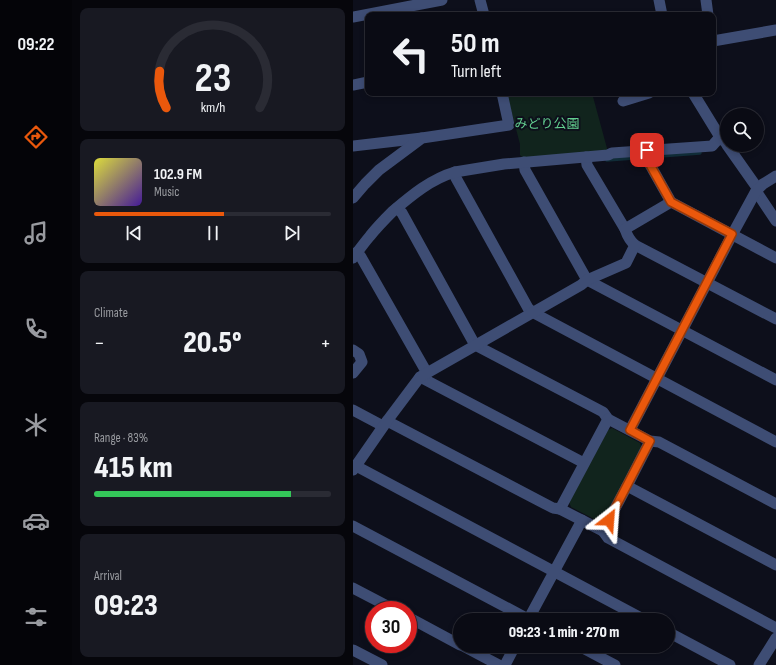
<!DOCTYPE html>
<html lang="en">
<head>
<meta charset="utf-8">
<style>
	body { margin:0; font-family:"Sofia Sans Condensed","Noto Sans JP",sans-serif; background:#181922; color:#f1f3f6; height:100vh; display:flex; flex-direction:column; font-size:15px; white-space:nowrap }
	* { box-sizing:border-box; margin:0 }
	p { font-size:13px; color:#999ba0 }
	.icon { flex:none; width:22px; height:22px; fill:none; stroke:currentColor; stroke-width:2; stroke-linecap:round; stroke-linejoin:round }
	.map { position:relative; flex:1; overflow:hidden }
	.panel { display:flex; flex-direction:column; gap:8px; padding:8px; background:#06060b; width:281px }
	.panel>* { flex:none }
	.hud { position:absolute; left:12px; top:12px; width:351px; height:84px; border-radius:8px; box-shadow:0 2px 6px #0003,0 0 0 1px #2a2b34; background:#0a0b14; color:#f1f3f6; overflow:hidden }
	.fabs { position:absolute; left:367px; top:108px; display:grid; gap:8px }
	.fabs a { display:grid; place-items:center; width:44px; height:44px; border-radius:50%; background:#0a0b14; box-shadow:0 2px 6px #0003,0 0 0 1px #2a2b34; font-size:20px }
	.speed { position:absolute; left:12px; top:601px; display:flex; gap:8px; font-size:20px; font-weight:700; text-align:center }
	.speed>* { display:grid; place-content:center; width:52px; height:52px; border-radius:50%; background:#0a0b14; box-shadow:0 2px 6px #0003,0 0 0 1px #2a2b34; line-height:1 }
	.speed .limit { border:6px solid #d22; background:#fff; color:#111 }
	.pin { position:absolute; display:grid; place-items:center; width:34px; height:34px; color:#fff; margin:-17px; border-radius:8px; box-shadow:0 2px 6px #0006 }
	.me { position:absolute; width:44px; margin:-22px; rotate:28deg; stroke-linejoin:round; filter:drop-shadow(0 0 3px #0008) }
	.turn { display:flex; align-items:center; gap:14px; height:84px; padding:0 20px; font-size:18px }
	.turn .icon { width:52px; height:52px; stroke-width:2.5 }
	.turn b { display:block; font-size:28px; line-height:34px }
	.big { font-size:30px; font-weight:800; line-height:1.1 }
	.panel .tile { flex:1; display:flex; flex-direction:column; justify-content:center; gap:6px; min-width:0; padding:0 14px; border-radius:8px; background:#181922 }
	.panel .dial { align-items:center; gap:0 }
	.dial svg { height:104px; overflow:visible; fill:none; stroke:#2a2b34; stroke-width:7; stroke-linecap:round; text-anchor:middle }
	.dial text { fill:#f1f3f6; stroke:none }
	.song { display:flex; align-items:center; gap:12px }
	.cover { width:48px; height:48px; border-radius:6px; background:linear-gradient(135deg,hsl(60 70% 55%),hsl(260 70% 35%)) }
	.played { height:4px; border-radius:2px; background:linear-gradient(90deg,#ea580c 55%,#2a2b34 55%) }
	.keys { display:flex; justify-content:space-around; direction:ltr }
	.heat { display:flex; justify-content:space-between; align-items:center; font-size:22px; direction:ltr }
	.charge { height:6px; border-radius:3px; background:linear-gradient(90deg,#34c759 83%,#2a2b34 0) }
	.trip { position:absolute; left:100px; top:613px; width:222px; height:40px; border-radius:20px; background:#0a0b14; box-shadow:0 2px 6px #0003,0 0 0 1px #2a2b34; font-weight:800; line-height:40px; text-align:center }
	main { display:flex; flex:1; min-height:0 }
	.tabs { display:flex; flex-direction:column; width:72px; justify-content:space-around; align-items:center; background:#040408; color:#999ba0 }
	.tabs .icon { width:28px; height:28px }
	.tabs .on { color:#ea580c }
	.tabs b { font-size:18px; color:#f1f3f6 }
	.map>svg:first-child { display:block }
	.green { fill:#11241d }
	.lines { fill:none; stroke-linecap:round; stroke-linejoin:round }
	.stream { stroke:#102c37; stroke-width:3.5 }
	.minor { stroke:#3e4d74; stroke-width:11 }
	.route-casing { stroke:#983908; stroke-width:10 }
	.route { stroke:#ea580c; stroke-width:7 }
	.labels { text-anchor:middle; dominant-baseline:central; stroke-width:4; stroke-linejoin:round; paint-order:stroke }
	.park-label { font-size:13px; fill:#63cf90; stroke:#0d0f1b }
</style>
</head>
<body>
<main>
<nav class="tabs">
<b>09:22</b>
<svg class="icon on" aria-label="directions" viewBox="0 0 24 24"><path d="M12 3l9 9-9 9-9-9zM9 14v-3h6M13 9l2 2-2 2"/></svg>
<svg class="icon" aria-label="music" viewBox="0 0 24 24"><path d="M9 18V5l10-2v13"/><circle cx="6" cy="18" r="3"/><circle cx="16" cy="16" r="3"/></svg>
<svg class="icon" aria-label="phone" viewBox="0 0 24 24"><path d="M5 4h4l2 5-3 2q2 4 5 5l2-3 5 2v4C11 20 4 13 5 4z"/></svg>
<svg class="icon" aria-label="climate" viewBox="0 0 24 24"><path d="M12 3v18M4 7l16 10M4 17L20 7"/></svg>
<svg class="icon" aria-label="car" viewBox="0 0 24 24"><path d="M5 17H2v-5l4-1 3-4h7l3 4 3 1v5h-3M9 17h6M6 11h13"/><circle cx="7" cy="17" r="2"/><circle cx="17" cy="17" r="2"/></svg>
<svg class="icon" aria-label="filters" viewBox="0 0 24 24"><path d="M4 7h16M4 17h16"/><circle cx="9" cy="7" r="2"/><circle cx="15" cy="17" r="2"/></svg>
</nav>
<section class="panel">
<div class="tile dial"><svg viewBox="0 0 100 80">
<path d="M14 69A42 42 0 1 1 86 69"/>
<path d="M14 69A42 42 0 0 1 9 41" stroke="#ea580c"/>
<text x="50" y="56" font-size="32" font-weight="700">23</text>
<text x="50" y="72" font-size="11">km/h</text>
</svg></div>
<div class="tile">
<div class="song"><i class="cover"></i><div><b>102.9 FM</b><p>Music</p></div></div>
<div class="played"></div>
<div class="keys"><svg class="icon" aria-label="previous" viewBox="0 0 24 24"><path d="M18 5L8 12l10 7zM5 5v14"/></svg><svg class="icon" aria-label="pause" viewBox="0 0 24 24"><path d="M8 5v14M16 5v14"/></svg><svg class="icon" aria-label="next" viewBox="0 0 24 24"><path d="M6 5l10 7-10 7zM19 5v14"/></svg></div>
</div>
<div class="tile"><p>Climate</p>
<div class="heat"><a>−</a><b class="big">20.5°</b><a>+</a></div>
</div>
<div class="tile"><p>Range · 83%</p><b class="big">415 km</b><div class="charge"></div></div>
<div class="tile"><p>Arrival</p><b class="big">09:23</b></div>
</section>
<div class="map">
<svg width="423" height="665" viewBox="0 0 423 665">
	<rect width="100%" height="100%" fill="#0d0f1b"/>
	<g class="green">
		<polygon points="160,93 239,93 255,152 170,158 167,155 167,144 154,95"/>
		<polygon points="259,428 287,443 289,449 250,520 245,521 218,507 216,502 255,430"/>
	</g>
	<g class="lines">
		<polyline class="stream" points="254,160 347,153"/>
		<g class="minor">
			<polyline points="127,0 131,15"/>
			<polyline points="306,0 309,15"/>
			<polyline points="353,0 355,15"/>
			<polyline points="0,17 89,0"/>
			<polyline points="360,41 423,30"/>
			<polyline points="0,85 15,82"/>
			<polyline points="340,93 367,137 374,144"/>
			<polyline points="270,101 296,93"/>
			<polyline points="374,145 405,189"/>
			<polyline points="0,146 69,138"/>
			<polyline points="294,150 295,161 318,202 423,258"/>
			<polyline points="233,157 234,165 272,229"/>
			<polyline points="171,162 172,170 234,280 423,380"/>
			<polyline points="102,172 103,178 175,308 179,312 423,442"/>
			<polyline points="403,191 423,221"/>
			<polyline points="0,198 12,184 26,170 69,138 156,125 149,93"/>
			<polyline points="44,208 49,213 122,345 250,412 255,419 297,441 306,442 423,504"/>
			<polyline points="282,245 423,319"/>
			<polyline points="4,252 8,257 74,373"/>
			<path d="M 0,258 C 6,250 11,243 17,236 C 24,227 32,219 40,211 C 59,195 78,179 102,172 L 151,164 L 255,155 L 259,153 L 359,146 L 367,137"/>
			<polyline points="0,350 6,354 9,362 0,373"/>
			<polyline points="67,377 231,463"/>
			<polyline points="0,410 30,426"/>
			<polyline points="255,419 207,509 250,531 274,486 297,441"/>
			<polyline points="34,421 200,508 207,509"/>
			<polyline points="277,430 379,235 403,191 410,184 423,176"/>
			<polyline points="3,466 292,620"/>
			<path d="M 0,470 L 34,421 L 67,377 L 228,285 L 234,280 L 273,263 L 282,245 C 277,241 274,235 272,229 L 318,202"/>
			<polyline points="274,486 423,565"/>
			<polyline points="0,526 177,620"/>
			<polyline points="250,531 255,538 423,628"/>
			<polyline points="0,588 42,610"/>
			<polyline points="55,617 107,645"/>
			<polyline points="175,620 229,520"/>
			<polyline points="315,632 377,665"/>
			<polyline points="110,646 146,665"/>
			<polyline points="226,646 262,665"/>
			<polyline points="0,650 29,665"/>
			<polyline points="152,665 162,646"/>
			<polyline points="406,665 423,638"/>
		</g>
	</g>
	<g class="lines">
		<defs>
			<polyline id="route" points="256,520 297,441 277,430 379,234 318,202 295,161 294,150"/>
		</defs>
		<use href="#route" class="route-casing"/>
		<use href="#route" class="route"/>
	</g>
	<g class="labels">
		<g class="park-label">
			<text x="194" y="124">みどり公園</text>
		</g>
	</g>
</svg>
<div class="fabs">
<a><svg class="icon" aria-label="search" viewBox="0 0 24 24"><circle cx="10" cy="10" r="6"/><path d="M15 15l6 6"/></svg></a>
</div>
<div class="speed"><div class="limit">30</div></div>
<div class="pin" style="left:294px;top:150px;background:#d93025"><svg class="icon" aria-label="arrive" viewBox="0 0 24 24"><path d="M6 21V4h12l-3 4 3 4H6"/></svg></div>
<svg class="me" style="left:256px;top:520px" viewBox="-20 -20 40 40"><path d="M0-17L14 15 0 8-14 15z" fill="#ea580c" stroke="#fff" stroke-width="4"/></svg>
<div class="trip">09:23 · 1 min · 270 m</div>
<div class="hud">
<div class="turn"><svg class="icon" aria-label="left" viewBox="0 0 24 24"><path d="M17 20v-9H6M10 6l-5 5 5 5"/></svg><div><b>50 m</b>Turn left</div></div>
</div>
</div>
</main>
</body>
</html>
